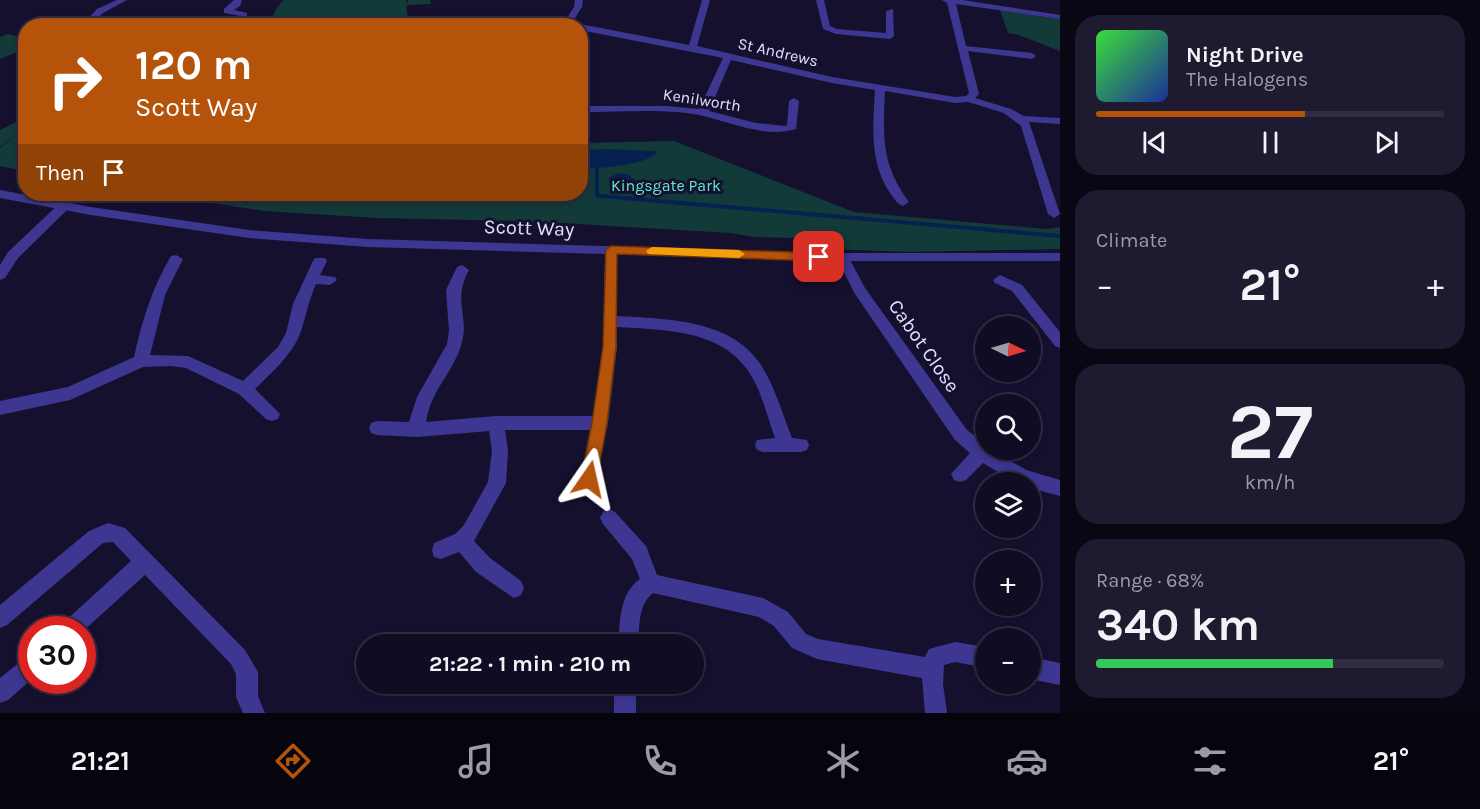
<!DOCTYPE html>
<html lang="en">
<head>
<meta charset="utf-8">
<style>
	body { margin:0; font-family:Karla,sans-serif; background:#1e1a30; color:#f1f3f6; height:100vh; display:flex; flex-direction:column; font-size:22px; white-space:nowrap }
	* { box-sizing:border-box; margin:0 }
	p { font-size:20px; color:#9c9ba6 }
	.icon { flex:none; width:33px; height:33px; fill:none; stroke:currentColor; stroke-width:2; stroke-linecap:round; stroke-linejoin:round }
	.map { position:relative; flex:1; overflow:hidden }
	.panel { display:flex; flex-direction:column; gap:15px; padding:15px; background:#090713; width:420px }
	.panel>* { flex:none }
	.guide { position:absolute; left:18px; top:18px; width:570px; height:183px; border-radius:24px; box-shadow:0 3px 9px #0003,0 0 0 2px #302c41; background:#b45309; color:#fff; overflow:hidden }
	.needle { width:39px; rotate:95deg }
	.tools { position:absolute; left:975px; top:316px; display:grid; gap:12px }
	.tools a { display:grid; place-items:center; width:66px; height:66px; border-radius:50%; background:#100c23; box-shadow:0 3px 9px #0003,0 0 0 2px #302c41; font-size:30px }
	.speed { position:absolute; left:18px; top:616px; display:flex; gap:12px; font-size:30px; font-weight:700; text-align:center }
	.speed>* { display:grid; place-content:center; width:78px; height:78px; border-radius:50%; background:#100c23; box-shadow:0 3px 9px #0003,0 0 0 2px #302c41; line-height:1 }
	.speed .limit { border:9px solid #d22; background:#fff; color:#111 }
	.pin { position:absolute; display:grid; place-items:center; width:51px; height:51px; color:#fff; margin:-26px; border-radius:12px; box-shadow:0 3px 9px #0006 }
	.me { position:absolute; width:66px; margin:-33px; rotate:11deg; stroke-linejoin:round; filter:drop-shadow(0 0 4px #0008) }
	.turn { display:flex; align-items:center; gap:21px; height:126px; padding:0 18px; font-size:27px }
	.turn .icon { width:78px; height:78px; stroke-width:2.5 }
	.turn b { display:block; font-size:42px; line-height:51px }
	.then { display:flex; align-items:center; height:57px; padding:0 18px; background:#0003; gap:12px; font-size:22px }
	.big { font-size:45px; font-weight:700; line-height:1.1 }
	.panel .tile { flex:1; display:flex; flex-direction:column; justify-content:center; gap:9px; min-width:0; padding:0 21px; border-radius:24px; background:#1e1a30 }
	.panel .dial { align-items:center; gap:0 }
	.dial b { font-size:78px; line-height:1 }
	.song { display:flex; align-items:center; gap:18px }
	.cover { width:72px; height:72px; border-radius:9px; background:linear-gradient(135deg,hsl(120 70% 55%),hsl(230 70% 35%)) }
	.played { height:6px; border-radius:3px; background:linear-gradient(90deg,#b45309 60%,#302c41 60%) }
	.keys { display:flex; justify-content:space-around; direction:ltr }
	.heat { display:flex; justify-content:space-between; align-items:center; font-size:33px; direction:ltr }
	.charge { height:9px; border-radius:4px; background:linear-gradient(90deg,#34c759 68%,#302c41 0) }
	.trip { position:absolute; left:356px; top:634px; width:348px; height:60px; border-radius:30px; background:#100c23; box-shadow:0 3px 9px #0003,0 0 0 2px #302c41; font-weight:700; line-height:60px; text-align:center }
	.tabs { display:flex; height:96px; justify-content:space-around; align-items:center; background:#06050e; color:#9c9ba6 }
	.tabs .icon { width:42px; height:42px }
	.tabs .current { color:#b45309 }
	.tabs b { font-size:27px; color:#f1f3f6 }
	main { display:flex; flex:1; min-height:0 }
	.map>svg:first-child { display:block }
	.green { fill:#123a39 }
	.water { fill:#062051 }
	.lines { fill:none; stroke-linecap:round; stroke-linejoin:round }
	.stream { stroke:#062051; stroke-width:4 }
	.minor { fill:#3d3792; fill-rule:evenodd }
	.tertiary { fill:#3d3792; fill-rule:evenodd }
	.route { fill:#b45309; stroke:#753606; stroke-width:1.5 }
	.slow { fill:#f59e0b }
	.labels { text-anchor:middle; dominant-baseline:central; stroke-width:6; stroke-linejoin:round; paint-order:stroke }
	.far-street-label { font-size:16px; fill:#e2deff; stroke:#16102f }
	.far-park-label { font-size:16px; fill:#5eebcb; stroke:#16102f }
	.street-label { font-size:20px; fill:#e2deff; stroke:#16102f }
</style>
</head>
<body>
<main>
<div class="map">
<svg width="1060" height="713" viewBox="0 0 1060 713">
	<rect width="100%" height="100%" fill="#16102f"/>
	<g class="green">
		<path d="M 284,0 L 406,0 L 406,4 L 408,0 L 430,0 L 431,4 L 406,5 L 409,25 L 266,25 C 274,17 275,8 284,0 Z"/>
		<polygon points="1000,10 1060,19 1060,51 1019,35 1008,33"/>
		<polygon points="8,34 25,38 21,40 22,50 0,59 0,37"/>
		<polygon points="25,118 25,171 0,166 0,148 16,135 0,147 0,130"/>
		<polygon points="674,141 854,212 1047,229 1060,227 1060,249 910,252 801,248 799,238 755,237 730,233 527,221 377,218 264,211 154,194 580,194 581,143"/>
	</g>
	<g class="water">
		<path d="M 602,149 L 654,151 L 657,153 C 643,166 600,168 581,169 L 581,151 Z"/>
		<path d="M 620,173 L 627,174 L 647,188 L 648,191 L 644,194 C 630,194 614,193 608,178 Z"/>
	</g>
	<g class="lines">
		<polyline class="stream" points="597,168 597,195 601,196 1060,236"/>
		<g class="minor">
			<polygon points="117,0 127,0 103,13 90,26 81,26 97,9"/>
			<polygon points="234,0 242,0 240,6 234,10 247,13 247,17 224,13 224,9"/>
			<polygon points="575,0 583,0 582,7 570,26 562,26 574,7"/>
			<path d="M 702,0 L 710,0 L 697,46 L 832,77 L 955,97 L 966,96 L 969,93 L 947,3 L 942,0 L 962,0 L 1060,15 L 1060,19 L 956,4 L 966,46 L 1032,53 L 1036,56 L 1032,59 L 968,51 L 979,94 L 975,98 L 1011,109 L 1024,116 L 1060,118 L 1060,124 L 1029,122 L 1060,214 L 1054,218 L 1048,214 L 1021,126 L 1004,113 L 968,102 L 955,103 L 885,91 C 883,138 881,163 909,202 L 903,206 C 897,204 894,198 890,193 C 869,163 873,124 875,90 L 832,83 L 731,60 L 709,111 L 756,123 L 785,126 L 787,125 L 789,101 L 794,98 L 799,101 L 796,129 C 761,140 722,117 687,113 C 652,109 616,112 580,112 L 580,106 L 667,106 L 699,109 L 723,58 L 580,30 L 580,26 L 577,26 L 580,24 L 689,45 Z"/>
			<polygon points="816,0 824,0 830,26 837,29 886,33 886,11 893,9 894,36 890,39 836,34 823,29"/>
			<polygon points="64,202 68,203 68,209 18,258 5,278 0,280 0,265 8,252 60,203"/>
			<path d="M 611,246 L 617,250 L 617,316 C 667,319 731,319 761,365 C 775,387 782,413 792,438 L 807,440 L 809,445 L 807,450 L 801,452 L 763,452 L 757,450 L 755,445 L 757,440 L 775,438 C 767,416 762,392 749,372 C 720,329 664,330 617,327 L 617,347 L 608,423 L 595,485 L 589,487 L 583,485 L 580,479 L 590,430 L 505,430 L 508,451 L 506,483 L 474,541 L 490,558 L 521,581 L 524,588 L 521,595 L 514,598 L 476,572 L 459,552 L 441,559 L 434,557 L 432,550 L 434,543 L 455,534 L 464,525 L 488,482 L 492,451 L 489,431 L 417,437 L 377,435 L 371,433 L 369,428 L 371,423 L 377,421 L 409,422 L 417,397 L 447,344 L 449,331 L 446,290 L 457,267 L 462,265 L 469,270 C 452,301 469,314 462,342 C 455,371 431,389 426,422 L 496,416 L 593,416 L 603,347 L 605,250 Z"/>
			<polygon points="842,253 847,254 865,288 967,430 986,445 986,450 992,450 1026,470 1060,480 1060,496 1030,488 1030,483 1013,481 983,463 966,480 960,482 954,480 951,474 970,453 955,440 855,294 836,257"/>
			<path d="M 176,255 L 183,259 L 165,295 L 150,355 L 188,356 L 243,381 L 278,347 L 286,333 L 293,304 L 313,261 L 315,258 L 325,258 L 327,261 L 320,275 L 335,277 L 337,280 L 330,285 L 316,284 C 308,302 306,317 300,334 C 291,356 272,372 255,389 L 280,414 L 278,419 L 272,421 L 266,419 L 239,394 L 186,368 L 171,366 L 143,367 L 70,400 L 0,415 L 0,401 L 68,387 L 134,357 C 142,321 152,288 171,256 Z"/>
			<polygon points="1000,275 1022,285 1060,332 1060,348 1055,346 1012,291 995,283 993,280"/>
			<path d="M 609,509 L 615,512 L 646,546 L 657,575 L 763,598 L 788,612 L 806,634 L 818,639 L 925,657 L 929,649 L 955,642 L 986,647 L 986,668 L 955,662 L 944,665 L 943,684 L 947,713 L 925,713 L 922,678 L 817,659 L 792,648 L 774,626 L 759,617 L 653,593 C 637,606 640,627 638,645 L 618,645 C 620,623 619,593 640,579 L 632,559 L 603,524 L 600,518 L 603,512 Z"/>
			<polygon points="108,523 125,528 245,650 258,672 258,696 265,713 243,713 236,697 236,674 231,664 145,575 82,632 82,630 60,630 63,623 131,561 113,542 103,543 7,625 0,628 0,605 89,531"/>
			<polygon points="32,655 32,679 8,700 0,703 0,678 25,658"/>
			<polygon points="1030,657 1060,663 1060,685 1030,679"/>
			<rect x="614" y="684" width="22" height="29"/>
		</g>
		<polygon class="tertiary" points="0,190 91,207 249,230 368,239 842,253 1060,253 1060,261 842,261 368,247 249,238 91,215 0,198"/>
	</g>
	<polygon class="route" points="611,246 819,253 825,257 819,261 617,254 616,347 607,423 597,479 594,484 589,487 583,484 581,479 592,423 603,347 606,250"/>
	<polygon class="slow" points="652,247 739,250 745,254 739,258 648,254 646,251"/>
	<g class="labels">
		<g class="far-street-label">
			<text transform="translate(778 52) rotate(13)">St Andrews</text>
			<text transform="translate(702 100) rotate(9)">Kenilworth</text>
		</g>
		<g class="far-park-label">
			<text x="666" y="185">Kingsgate Park</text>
		</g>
		<g class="street-label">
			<text transform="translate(529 228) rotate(2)">Scott Way</text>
			<text transform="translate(924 346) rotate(55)">Cabot Close</text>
		</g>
	</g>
</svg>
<div class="tools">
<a><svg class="needle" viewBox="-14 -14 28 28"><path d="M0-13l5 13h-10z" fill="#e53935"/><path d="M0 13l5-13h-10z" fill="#9c9ba6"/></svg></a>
<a><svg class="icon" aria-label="search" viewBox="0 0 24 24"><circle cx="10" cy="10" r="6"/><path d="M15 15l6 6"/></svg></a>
<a><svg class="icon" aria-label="layers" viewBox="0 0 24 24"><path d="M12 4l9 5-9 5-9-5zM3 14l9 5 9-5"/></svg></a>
<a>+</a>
<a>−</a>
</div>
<div class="speed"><div class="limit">30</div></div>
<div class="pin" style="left:819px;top:257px;background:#d93025"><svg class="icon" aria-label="arrive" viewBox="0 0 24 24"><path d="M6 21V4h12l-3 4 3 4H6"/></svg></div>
<svg class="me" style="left:589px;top:479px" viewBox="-20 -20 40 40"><path d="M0-17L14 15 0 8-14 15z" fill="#b45309" stroke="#fff" stroke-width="4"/></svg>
<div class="trip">21:22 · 1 min · 210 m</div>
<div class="guide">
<div class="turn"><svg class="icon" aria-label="right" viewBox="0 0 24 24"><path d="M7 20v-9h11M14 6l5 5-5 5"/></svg><div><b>120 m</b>Scott Way</div></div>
<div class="then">Then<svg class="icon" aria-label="arrive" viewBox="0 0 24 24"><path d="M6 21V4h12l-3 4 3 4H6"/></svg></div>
</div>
</div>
<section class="panel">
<div class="tile">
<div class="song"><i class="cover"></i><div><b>Night Drive</b><p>The Halogens</p></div></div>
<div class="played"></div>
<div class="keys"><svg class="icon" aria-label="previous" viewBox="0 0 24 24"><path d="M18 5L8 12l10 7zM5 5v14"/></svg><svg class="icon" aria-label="pause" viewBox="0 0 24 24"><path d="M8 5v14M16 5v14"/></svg><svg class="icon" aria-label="next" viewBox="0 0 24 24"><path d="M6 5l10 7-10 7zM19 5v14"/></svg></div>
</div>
<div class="tile"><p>Climate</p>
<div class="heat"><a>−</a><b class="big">21°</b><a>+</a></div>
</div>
<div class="tile dial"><b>27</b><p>km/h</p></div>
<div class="tile"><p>Range · 68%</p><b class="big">340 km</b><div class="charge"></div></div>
</section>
</main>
<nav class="tabs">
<b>21:21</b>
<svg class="icon current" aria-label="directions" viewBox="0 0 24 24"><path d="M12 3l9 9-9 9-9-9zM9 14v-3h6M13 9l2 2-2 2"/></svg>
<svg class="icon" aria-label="music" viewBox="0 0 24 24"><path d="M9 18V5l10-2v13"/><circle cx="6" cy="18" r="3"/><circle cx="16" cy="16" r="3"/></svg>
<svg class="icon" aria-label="phone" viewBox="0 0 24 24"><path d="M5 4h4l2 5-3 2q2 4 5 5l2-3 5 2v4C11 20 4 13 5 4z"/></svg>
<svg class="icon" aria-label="climate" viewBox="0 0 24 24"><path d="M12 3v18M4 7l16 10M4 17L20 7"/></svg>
<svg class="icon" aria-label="car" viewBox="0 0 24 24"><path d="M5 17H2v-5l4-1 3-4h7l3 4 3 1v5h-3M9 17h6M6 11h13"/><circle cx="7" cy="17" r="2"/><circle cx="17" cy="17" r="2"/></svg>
<svg class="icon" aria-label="filters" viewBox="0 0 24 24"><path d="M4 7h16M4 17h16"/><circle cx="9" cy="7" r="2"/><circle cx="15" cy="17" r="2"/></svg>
<b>21°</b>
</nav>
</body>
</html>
